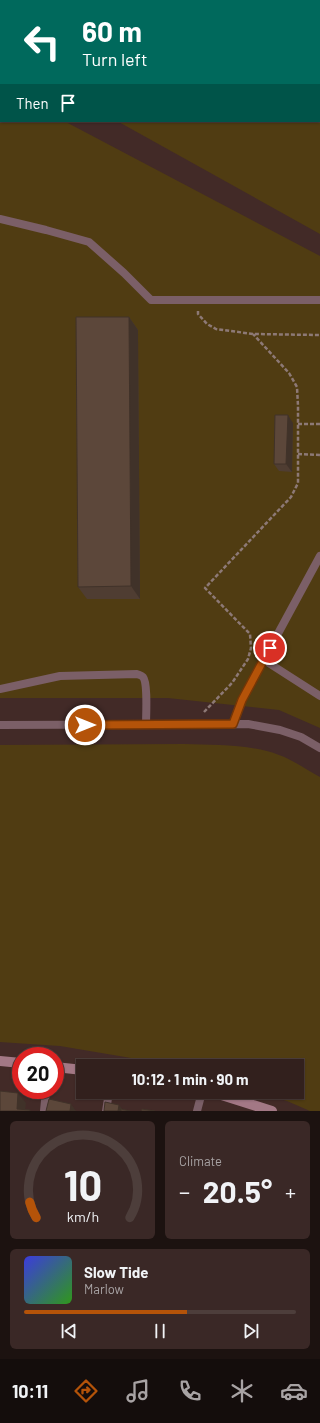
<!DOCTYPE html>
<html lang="en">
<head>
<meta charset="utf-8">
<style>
	body { margin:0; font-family:Barlow,sans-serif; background:#3a2826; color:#f1f3f6; height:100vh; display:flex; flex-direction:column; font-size:15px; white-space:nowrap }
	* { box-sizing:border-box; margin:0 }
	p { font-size:13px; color:#a8a3a4 }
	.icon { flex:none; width:22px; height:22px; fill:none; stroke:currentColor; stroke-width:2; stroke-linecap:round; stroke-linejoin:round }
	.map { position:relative; height:1111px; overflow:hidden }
	.side { display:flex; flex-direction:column; gap:10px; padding:10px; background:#1c1210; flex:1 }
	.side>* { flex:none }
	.guide { position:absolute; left:0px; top:0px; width:320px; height:122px; box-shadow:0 1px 3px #0004,0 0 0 1px #4d3e3b; background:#00695c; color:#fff; overflow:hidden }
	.speed { position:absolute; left:12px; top:1047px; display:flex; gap:8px; font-size:20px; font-weight:700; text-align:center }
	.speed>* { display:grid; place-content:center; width:52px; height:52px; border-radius:50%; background:#32201d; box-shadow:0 1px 3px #0004,0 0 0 1px #4d3e3b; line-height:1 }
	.speed .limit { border:6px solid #d22; background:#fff; color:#111 }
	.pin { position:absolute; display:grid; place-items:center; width:34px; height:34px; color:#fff; margin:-17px; border:2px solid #fff; border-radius:50%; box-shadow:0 1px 4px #0007 }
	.me { position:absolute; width:44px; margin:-22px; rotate:90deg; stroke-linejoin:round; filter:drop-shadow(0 0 3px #0008) }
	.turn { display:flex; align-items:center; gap:14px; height:84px; padding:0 16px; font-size:18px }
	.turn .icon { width:52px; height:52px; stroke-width:2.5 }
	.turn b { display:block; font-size:28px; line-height:34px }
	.then { display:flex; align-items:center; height:38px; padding:0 16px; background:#0003; gap:8px; font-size:15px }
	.big { font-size:30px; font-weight:700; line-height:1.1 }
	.side .card { flex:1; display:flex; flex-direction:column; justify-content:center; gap:6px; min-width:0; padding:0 14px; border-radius:6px; background:#3a2826 }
	.side .dial { align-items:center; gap:0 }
	.dial svg { height:104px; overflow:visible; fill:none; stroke:#4d3e3b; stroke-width:7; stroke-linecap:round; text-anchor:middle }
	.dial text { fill:#f1f3f6; stroke:none }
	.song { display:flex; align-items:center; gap:12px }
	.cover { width:48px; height:48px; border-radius:6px; background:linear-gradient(135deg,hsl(240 70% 55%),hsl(110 70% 35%)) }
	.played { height:4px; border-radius:2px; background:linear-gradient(90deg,#b45309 60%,#4d3e3b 60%) }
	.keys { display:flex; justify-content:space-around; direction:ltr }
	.heat { display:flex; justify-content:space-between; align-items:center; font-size:22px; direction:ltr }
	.side .tiles { flex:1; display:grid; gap:10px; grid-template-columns:1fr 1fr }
	.card:last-child { grid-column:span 2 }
	.trip { position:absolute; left:76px; top:1059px; width:228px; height:40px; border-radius:0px; background:#32201d; box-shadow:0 1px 3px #0004,0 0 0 1px #4d3e3b; font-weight:700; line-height:40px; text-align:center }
	.dock { display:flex; height:64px; justify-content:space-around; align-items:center; background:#140d0c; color:#a8a3a4 }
	.dock .icon { width:28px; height:28px }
	.dock .current { color:#b45309 }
	.dock b { font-size:18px; color:#f1f3f6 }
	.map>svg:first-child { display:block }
	.green { fill:#503c12 }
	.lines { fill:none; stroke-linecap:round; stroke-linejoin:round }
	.path { stroke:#8d7976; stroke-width:2.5; stroke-dasharray:4 2; stroke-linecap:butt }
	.lane { stroke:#7b5f67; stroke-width:8 }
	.secondary { stroke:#a37885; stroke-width:10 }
	.wall { fill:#4f3d32 }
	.shaded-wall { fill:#403229 }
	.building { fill:#5c473a; stroke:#403229 }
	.route-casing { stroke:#753606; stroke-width:10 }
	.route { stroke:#b45309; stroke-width:7 }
</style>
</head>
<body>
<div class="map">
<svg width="320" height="1111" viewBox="0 0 320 1111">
	<rect width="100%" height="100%" fill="#422a27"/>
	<g class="green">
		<polygon points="0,0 320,0 320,234 117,121 319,121 319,1 1,1 1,57"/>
		<polygon points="0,87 1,121 64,121 320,256 320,728 279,710 168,698 0,698"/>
		<path d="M 184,744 C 214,745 251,744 279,755 C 293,760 307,770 320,777 L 320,1111 L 310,1111 L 287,1101 L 258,1092 L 297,1092 L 297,1066 L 168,1066 L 137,1059 L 60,1046 L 0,1042 L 0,745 Z"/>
	</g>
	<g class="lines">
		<g class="path">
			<polyline points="198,311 198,314 207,324 216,329 253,334 320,335"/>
			<polyline points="298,424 320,424"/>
			<polyline points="298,454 320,455"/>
			<polyline points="204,712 232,683 248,659 251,648 250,634 205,588 291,497 298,483 298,406 297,387 289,373 253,334"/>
		</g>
		<g class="lane">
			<polyline points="0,219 46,230 89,242 124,273 151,300 320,300"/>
			<polyline points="264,660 320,696"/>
			<path d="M 0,689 L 60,676 L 137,674 C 139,675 141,675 143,677 C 148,683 146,716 146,725"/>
			<polyline points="233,724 242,700 320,556"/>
			<polyline points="0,725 248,724 280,730 301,737 320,748"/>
			<polyline points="44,1111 46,1090"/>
			<polyline points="106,1111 109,1092"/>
			<polyline points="197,1111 202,1092"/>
		</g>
		<g class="secondary">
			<polyline points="0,1061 21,1063"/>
			<polyline points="55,1067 83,1070"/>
			<polyline points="212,1092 272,1111"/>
		</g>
	</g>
	<g class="wall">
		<polygon points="129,317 138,330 140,599 87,599 78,587"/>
		<polygon points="293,423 292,472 279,471 274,464"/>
	</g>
	<g class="shaded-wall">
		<polygon points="129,317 138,330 140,599 131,586"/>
		<polygon points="288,415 293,423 292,472 286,464"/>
		<polygon points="18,1093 26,1103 25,1111 17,1109"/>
		<polygon points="71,1104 76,1111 70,1111"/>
		<polygon points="119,1105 124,1111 118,1111"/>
	</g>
	<g class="building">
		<polygon points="76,317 129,317 131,586 78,587"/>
		<polygon points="275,415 288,415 286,464 274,464"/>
		<polygon points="0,1091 18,1093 17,1109 30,1110 30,1111 0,1111"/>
		<polygon points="49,1099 71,1104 70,1111 46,1111"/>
		<polygon points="105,1102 119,1105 118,1111 104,1111"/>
		<polygon points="121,1109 130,1111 121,1111"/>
		<polygon points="142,1109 155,1111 141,1111"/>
	</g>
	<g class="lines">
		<defs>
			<polyline id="route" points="85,725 233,724 242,700 270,648"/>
		</defs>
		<use href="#route" class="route-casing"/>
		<use href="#route" class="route"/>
	</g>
</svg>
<div class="speed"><div class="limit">20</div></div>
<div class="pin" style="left:270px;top:648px;background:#d93025"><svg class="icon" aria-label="arrive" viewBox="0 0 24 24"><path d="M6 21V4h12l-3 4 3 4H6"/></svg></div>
<svg class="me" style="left:85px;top:725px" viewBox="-20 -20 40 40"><circle r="17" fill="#b45309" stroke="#fff" stroke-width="3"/><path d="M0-11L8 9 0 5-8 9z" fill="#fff"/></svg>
<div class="trip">10:12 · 1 min · 90 m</div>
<div class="guide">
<div class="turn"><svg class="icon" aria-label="left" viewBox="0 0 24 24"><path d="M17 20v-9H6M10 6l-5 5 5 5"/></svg><div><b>60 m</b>Turn left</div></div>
<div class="then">Then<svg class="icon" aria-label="arrive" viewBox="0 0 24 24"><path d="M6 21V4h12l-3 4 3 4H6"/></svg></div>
</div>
</div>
<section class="side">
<div class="tiles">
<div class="card dial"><svg viewBox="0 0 100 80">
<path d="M14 69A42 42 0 1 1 86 69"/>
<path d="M14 69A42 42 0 0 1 9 57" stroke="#b45309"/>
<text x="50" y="56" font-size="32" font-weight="700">10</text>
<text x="50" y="72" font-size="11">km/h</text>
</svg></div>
<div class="card"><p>Climate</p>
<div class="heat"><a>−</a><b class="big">20.5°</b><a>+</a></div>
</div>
<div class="card">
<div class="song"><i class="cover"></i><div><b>Slow Tide</b><p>Marlow</p></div></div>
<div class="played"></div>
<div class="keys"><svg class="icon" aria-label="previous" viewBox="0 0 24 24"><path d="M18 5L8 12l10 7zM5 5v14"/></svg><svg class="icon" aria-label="pause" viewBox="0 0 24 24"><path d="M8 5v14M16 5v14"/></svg><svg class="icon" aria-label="next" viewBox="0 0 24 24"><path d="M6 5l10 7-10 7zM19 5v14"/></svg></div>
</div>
</div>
</section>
<nav class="dock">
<b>10:11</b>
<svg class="icon current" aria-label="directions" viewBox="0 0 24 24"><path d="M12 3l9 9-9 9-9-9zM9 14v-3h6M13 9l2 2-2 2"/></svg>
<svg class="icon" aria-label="music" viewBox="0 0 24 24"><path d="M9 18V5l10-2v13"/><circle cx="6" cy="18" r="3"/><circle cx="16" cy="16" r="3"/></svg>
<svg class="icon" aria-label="phone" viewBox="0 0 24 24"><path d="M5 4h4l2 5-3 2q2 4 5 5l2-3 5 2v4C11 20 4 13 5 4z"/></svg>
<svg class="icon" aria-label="climate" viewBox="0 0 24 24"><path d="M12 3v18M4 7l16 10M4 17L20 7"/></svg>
<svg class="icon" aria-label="car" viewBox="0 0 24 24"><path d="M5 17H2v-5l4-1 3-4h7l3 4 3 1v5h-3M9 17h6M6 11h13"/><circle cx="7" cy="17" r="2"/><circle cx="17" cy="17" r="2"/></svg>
</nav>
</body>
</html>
